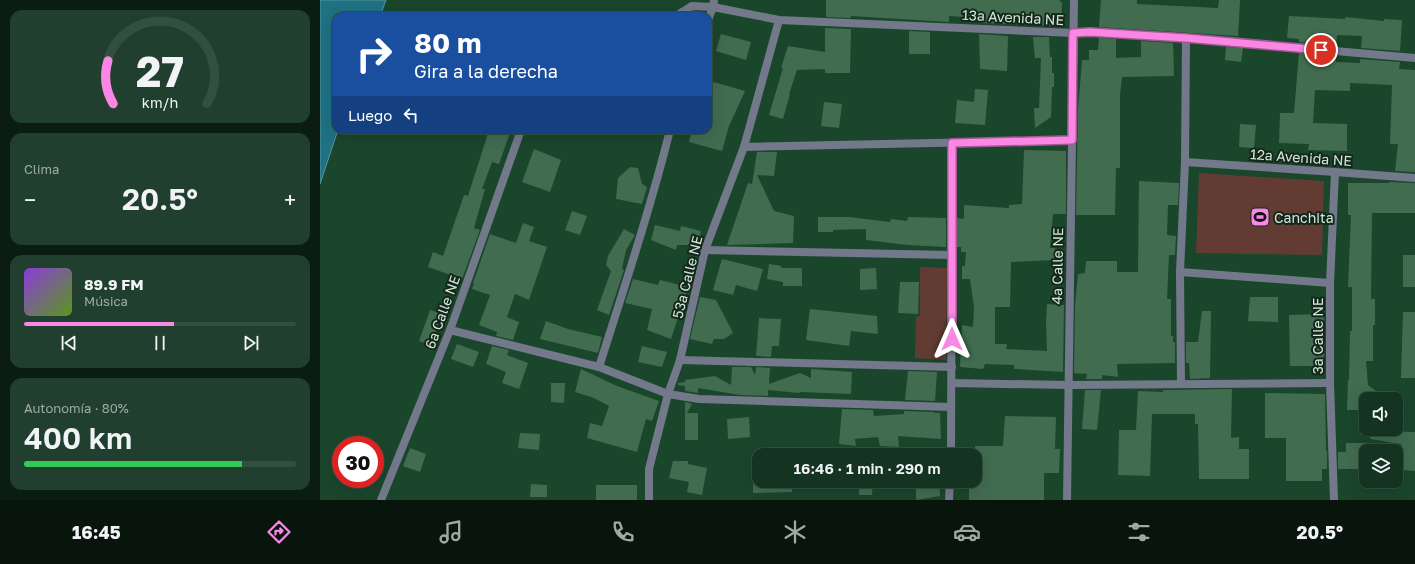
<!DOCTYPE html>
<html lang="es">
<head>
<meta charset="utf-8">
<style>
	body { margin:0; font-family:"Golos Text",sans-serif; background:#213f2e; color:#f1f3f6; height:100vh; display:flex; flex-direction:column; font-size:15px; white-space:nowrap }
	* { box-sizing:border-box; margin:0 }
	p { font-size:13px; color:#9daaa5 }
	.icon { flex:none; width:22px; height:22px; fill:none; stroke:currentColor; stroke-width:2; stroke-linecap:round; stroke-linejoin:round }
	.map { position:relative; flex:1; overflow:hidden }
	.drawer { display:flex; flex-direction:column; gap:10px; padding:10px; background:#0b1d12; width:320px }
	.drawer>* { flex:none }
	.hud { position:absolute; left:12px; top:12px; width:380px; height:122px; border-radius:12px; box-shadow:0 4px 16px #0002,0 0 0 1px #334f3f; background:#1a4fa0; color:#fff; overflow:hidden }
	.buttons { position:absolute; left:1039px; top:392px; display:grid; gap:8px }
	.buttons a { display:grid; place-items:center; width:44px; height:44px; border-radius:8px; background:#143421; box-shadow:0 4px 16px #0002,0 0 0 1px #334f3f; font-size:20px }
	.speed { position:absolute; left:12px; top:436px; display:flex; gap:8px; font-size:20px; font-weight:700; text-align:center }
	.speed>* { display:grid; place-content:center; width:52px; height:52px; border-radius:50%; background:#143421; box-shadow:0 4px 16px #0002,0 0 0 1px #334f3f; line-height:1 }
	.speed .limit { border:6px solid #d22; background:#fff; color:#111 }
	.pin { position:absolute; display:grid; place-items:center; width:34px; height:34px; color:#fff; margin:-17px; border:2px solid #fff; border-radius:50%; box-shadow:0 1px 4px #0007 }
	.me { position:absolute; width:44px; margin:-22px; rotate:0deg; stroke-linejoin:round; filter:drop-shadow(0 0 3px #0008) }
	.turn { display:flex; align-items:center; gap:14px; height:84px; padding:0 16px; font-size:18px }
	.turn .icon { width:52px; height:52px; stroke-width:2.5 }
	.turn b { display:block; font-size:28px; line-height:34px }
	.then { display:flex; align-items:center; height:38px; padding:0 16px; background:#0003; gap:8px; font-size:15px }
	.big { font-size:30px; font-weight:600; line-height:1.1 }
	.drawer .tile { flex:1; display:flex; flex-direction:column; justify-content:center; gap:6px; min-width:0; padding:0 14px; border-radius:12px; background:#213f2e }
	.drawer .dial { align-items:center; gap:0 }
	.dial svg { height:104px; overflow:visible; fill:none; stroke:#334f3f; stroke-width:7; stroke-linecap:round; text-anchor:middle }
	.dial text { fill:#f1f3f6; stroke:none }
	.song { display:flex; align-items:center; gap:12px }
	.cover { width:48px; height:48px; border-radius:6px; background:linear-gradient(135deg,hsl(270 70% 55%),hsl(90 70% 35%)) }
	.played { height:4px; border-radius:2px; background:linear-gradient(90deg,#fb87e5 55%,#334f3f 55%) }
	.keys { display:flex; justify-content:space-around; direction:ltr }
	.heat { display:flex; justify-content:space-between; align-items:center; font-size:22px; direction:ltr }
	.charge { height:6px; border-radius:3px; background:linear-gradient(90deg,#34c759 80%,#334f3f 0) }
	.trip { position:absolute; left:432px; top:448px; width:230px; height:40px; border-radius:12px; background:#143421; box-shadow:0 4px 16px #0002,0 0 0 1px #334f3f; font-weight:600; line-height:40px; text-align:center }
	.dock { display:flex; height:64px; justify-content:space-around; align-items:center; background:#08150d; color:#9daaa5 }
	.dock .icon { width:28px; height:28px }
	.dock .current { color:#fb87e5 }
	.dock b { font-size:18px; color:#f1f3f6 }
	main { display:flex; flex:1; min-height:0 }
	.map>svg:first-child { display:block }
	.green { fill:#623c33 }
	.water { fill:#1e7283; stroke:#54959c }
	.building { fill:#416c50 }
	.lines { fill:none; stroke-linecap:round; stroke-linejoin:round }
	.minor { stroke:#73788b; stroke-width:8 }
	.route-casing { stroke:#a35895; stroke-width:10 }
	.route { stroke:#fb87e5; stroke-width:7 }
	.labels { text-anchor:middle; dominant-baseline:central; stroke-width:4; stroke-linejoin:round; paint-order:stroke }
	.street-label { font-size:14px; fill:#d1e8d8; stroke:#15271b }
	.poi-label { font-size:14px; fill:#d1e8d8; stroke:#15271b; text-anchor:start }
</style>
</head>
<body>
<main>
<section class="drawer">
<div class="tile dial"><svg viewBox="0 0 100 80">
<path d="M14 69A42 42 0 1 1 86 69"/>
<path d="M14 69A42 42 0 0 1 10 36" stroke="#fb87e5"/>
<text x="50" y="56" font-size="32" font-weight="700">27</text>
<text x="50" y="72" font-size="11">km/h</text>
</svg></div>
<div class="tile"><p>Clima</p>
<div class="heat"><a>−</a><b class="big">20.5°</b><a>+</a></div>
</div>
<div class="tile">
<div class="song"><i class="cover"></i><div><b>89.9 FM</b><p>Música</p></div></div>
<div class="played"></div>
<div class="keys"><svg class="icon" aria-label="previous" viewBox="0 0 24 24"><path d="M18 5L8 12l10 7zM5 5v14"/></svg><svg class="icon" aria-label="pause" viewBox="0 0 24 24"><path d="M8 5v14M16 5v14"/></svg><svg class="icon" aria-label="next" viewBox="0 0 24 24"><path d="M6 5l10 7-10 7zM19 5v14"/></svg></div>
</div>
<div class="tile"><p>Autonomía · 80%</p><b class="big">400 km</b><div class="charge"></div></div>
</section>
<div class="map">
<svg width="1095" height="500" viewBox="0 0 1095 500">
	<rect width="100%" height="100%" fill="#1a462c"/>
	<g class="green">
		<polygon points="879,173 1004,181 1002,255 876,253"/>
		<polygon points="600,267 627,268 626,360 595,358 596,317 600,316"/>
	</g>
	<polygon class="water" points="0,0 66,0 60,16 16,16 16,130 18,130 0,184"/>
	<g class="building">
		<polygon points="506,0 740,0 740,2 742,2 741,26 660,23 660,18 629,16 629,22 531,16 531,18 506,17"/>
		<polygon points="781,0 817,0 817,4 898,8 899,0 920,0 918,36 779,27"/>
		<polygon points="969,16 1025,19 1025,17 1064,21 1064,19 1082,20 1080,51 1041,48 1042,36 1017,35 1016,46 979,42 979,39 967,38"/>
		<polygon points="505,28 531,29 530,73 505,73 505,69 477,70 469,94 470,94 463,119 449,115 463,68 461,68 468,46 505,52"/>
		<polygon points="589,31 610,32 610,54 589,54"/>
		<polygon points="401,34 431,42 426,60 396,51"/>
		<polygon points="659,34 688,36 687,71 660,69"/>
		<polygon points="713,37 729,37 730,57 732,57 732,73 734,73 734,87 732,87 731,117 715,128 714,108 719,108 721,58 715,58"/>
		<polygon points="779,38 796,39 796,58 821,57 821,41 853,43 854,76 802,77 800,95 800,168 796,168 795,215 756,215 758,110 762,60 769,60 769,50 778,50"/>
		<polygon points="906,47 923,48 921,62 905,60"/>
		<polygon points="979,53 1016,57 1016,62 1040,63 1040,59 1080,62 1079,69 1095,70 1095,172 1075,171 1078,144 1070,144 1072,85 1030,83 1030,91 995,90 993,123 1027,124 1027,151 988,150 989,144 959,143 960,113 974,113"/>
		<polygon points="390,81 425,91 409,126 402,151 369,142 372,130 388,130 388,103"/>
		<polygon points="655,89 668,90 665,125 635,123 637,100 654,102"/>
		<polygon points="504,102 522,104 519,128 501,126"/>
		<polygon points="920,124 936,125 934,148 919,147"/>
		<polygon points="169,130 191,130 179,164 172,162 162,189 165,189 154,228 160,230 142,279 108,267 113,252 123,256 144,195 148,196"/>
		<polygon points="214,149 241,160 230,192 202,182"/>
		<polygon points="704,150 746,151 746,214 733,214 730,248 735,248 735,260 691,262 690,307 675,307 675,344 687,344 686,349 727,351 726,321 727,304 744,305 743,372 694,369 694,365 665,364 663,369 640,367 642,325 653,327 654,308 650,279 642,279 642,266 645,266 646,252 641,252 641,247 637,247 637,218 644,219 644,205 689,208 689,205 702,204"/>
		<polygon points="437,152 457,152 454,176 437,175 454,211 474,216 473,243 407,245 428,183 432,184"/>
		<polygon points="310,167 318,168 322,184 327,187 322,204 296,199 298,178"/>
		<polygon points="819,181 859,183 858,205 848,205 847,235 856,236 855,255 849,255 847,299 851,299 851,336 853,336 853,342 855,342 855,363 797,364 798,377 782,375 782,379 766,379 767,374 754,373 755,306 758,274 765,273 766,261 797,261 797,272 818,272"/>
		<polygon points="1069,182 1095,183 1095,213 1052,213 1051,299 1055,299 1055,325 1053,325 1053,361 1046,361 1048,385 1066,399 1046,399 1046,410 1027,410 1028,380 1029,380 1030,331 1032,331 1032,287 1028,287 1031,215 1028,215 1028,183 1069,183"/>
		<polygon points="252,211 267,216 260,235 245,230"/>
		<polygon points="498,217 529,217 570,222 571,219 587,221 588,217 626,218 626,247 587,245 546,240 546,229 513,230 513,232 498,232"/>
		<polygon points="203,223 214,227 209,241 227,247 209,300 195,294 187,317 199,322 193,340 176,336 177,332 159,325 170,295 152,289 154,283 153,283 170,234 196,243"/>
		<polygon points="335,225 360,231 361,226 381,231 378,245 357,245 356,250 331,240"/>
		<polygon points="304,229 315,235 306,250 302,269 304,270 289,315 277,310 291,271 286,265 288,256"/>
		<rect x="1083" y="255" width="12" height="32"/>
		<polygon points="402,259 443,269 437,291 416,285 413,295 393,290"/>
		<polygon points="449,264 461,266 461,268 482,268 482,286 463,286 463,282 447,279"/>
		<polygon points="556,268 557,289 540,290 540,269"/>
		<polygon points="313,279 338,285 340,280 368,287 351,339 327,330 332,309 305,303"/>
		<polygon points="580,282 599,282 598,314 578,313"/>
		<polygon points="380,297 396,300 413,333 404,339 394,339 392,344 370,339"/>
		<polygon points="930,297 958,297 958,322 928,321"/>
		<polygon points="490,309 557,316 558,334 531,331 529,346 486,340"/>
		<polygon points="110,310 122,314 111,345 99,341"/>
		<polygon points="882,311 891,311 890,378 870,379 869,363 866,363 866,342 878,342"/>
		<polygon points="1083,312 1095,312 1095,378 1081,378"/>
		<polygon points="1004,314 1004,366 970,366 969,315"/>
		<polygon points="439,318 461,319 459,346 452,346 451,357 436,356"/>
		<polygon points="226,321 248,329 282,337 278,353 220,339"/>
		<polygon points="137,344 159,352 153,367 131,359"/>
		<polygon points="172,346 189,350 187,355 208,363 199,389 182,383 186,372 166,364"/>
		<polygon points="322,346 347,352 342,367 318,362"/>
		<polygon points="412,367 431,367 435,375 436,367 450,368 449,384 480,373 491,378 491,369 532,372 531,394 480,392 479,393 448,390 448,396 420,395 378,388 378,393 365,391 365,386 358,385 358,383 365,382 365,380 395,376 411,385"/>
		<polygon points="261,369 297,386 339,401 332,421 326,419 317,452 267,438 270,423 282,426 289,406 274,398 255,392"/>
		<polygon points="588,371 617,372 615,401 585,400"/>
		<polygon points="231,383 245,383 244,403 231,402"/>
		<polygon points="912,389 911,438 919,437 919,449 929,449 929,479 879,479 878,424 875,424 875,414 832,414 830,476 798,475 799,430 816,430 818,391 843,392 843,390"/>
		<polygon points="765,390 781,390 777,430 762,429"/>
		<polygon points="945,393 1005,394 1006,451 1007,451 1007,469 1002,469 1002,481 966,481 966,438 945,438"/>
		<polygon points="365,402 372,404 367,413 378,413 378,440 365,440"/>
		<polygon points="522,409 553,410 554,416 584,414 584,411 614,412 614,413 620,413 621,439 578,436 579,447 560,446 558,437 535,439 536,446 519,444"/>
		<polygon points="685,416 736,417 735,449 740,449 739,473 724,473 724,500 649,500 649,481 655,481 655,446 683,446"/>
		<polygon points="429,417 430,437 408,439 407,419"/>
		<polygon points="1051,431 1095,432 1095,471 1081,470 1081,444 1050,439"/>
		<polygon points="200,433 220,434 219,450 198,448"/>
		<polygon points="1026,443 1046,443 1046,469 1018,469 1018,452 1026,452"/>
		<polygon points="90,448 106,454 100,472 83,466"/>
		<polygon points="353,461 368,461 368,464 387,468 382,495 367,492 369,482 349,478"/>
		<polygon points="433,481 472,481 472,492 433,493"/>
		<polygon points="539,481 553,481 552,495 539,495"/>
		<polygon points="596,481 619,481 620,496 596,500"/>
		<polygon points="211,484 227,485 227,497 210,497"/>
		<rect x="276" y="485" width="41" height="15"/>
	</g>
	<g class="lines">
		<g class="minor">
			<polyline points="394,0 393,7 459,20 753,33 770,32 866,38 1095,58"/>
			<polyline points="356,16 372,6 393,7 388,20"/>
			<polyline points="424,147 752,140"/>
			<polyline points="865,162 1015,172 1095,178"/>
			<polyline points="385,250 632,255"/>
			<polyline points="860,272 1010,283"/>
			<polyline points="130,330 279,367 348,394 379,399 631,407"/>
			<polyline points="360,360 632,367"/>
			<path d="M 279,367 C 304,288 330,210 350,130"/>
			<polyline points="632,383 749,385 1010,383"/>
			<polyline points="861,383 860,272 865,162 866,38"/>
			<polyline points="631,455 632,143"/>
			<polyline points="61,500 130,330 201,130"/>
			<polyline points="329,500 329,469 348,394 360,360 385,250 424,147 459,20"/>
			<polyline points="629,500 630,481"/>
			<polyline points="747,500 754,0"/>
			<polyline points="1014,500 1010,383 1010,283 1015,172"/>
		</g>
	</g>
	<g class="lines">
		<defs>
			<polyline id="route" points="632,339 632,143 752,140 753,33 770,32 866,38 1001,50"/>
		</defs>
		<use href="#route" class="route-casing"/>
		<use href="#route" class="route"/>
	</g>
	<defs>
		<symbol id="stadium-square" viewBox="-11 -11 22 22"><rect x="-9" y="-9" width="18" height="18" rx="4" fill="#fb87e5" stroke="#15271b"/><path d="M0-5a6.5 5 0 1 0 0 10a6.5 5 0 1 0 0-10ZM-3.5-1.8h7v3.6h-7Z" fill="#111"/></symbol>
	</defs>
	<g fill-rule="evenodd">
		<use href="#stadium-square" x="929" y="206" width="22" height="22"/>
	</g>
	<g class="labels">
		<g class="street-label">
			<text transform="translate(693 17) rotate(3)">13a Avenida NE</text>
			<text transform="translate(981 157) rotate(4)">12a Avenida NE</text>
			<text transform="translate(737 266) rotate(-89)">4a Calle NE</text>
			<text transform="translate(367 277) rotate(-76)">53a Calle NE</text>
			<text transform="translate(122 312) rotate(-70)">6a Calle NE</text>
			<text transform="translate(997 336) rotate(-90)">3a Calle NE</text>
		</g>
		<g class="poi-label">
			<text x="954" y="217">Canchita</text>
		</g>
	</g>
</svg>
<div class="buttons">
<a><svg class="icon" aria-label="sound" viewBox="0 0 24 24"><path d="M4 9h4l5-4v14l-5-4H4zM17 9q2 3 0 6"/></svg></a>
<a><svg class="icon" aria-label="layers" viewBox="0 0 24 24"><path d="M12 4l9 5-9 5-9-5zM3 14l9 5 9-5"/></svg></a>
</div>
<div class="speed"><div class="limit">30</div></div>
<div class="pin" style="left:1001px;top:50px;background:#d93025"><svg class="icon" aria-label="arrive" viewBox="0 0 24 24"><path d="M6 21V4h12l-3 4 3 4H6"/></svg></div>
<svg class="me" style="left:632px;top:339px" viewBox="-20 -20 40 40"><path d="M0-17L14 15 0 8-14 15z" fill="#fb87e5" stroke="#fff" stroke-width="4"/></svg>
<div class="trip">16:46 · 1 min · 290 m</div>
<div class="hud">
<div class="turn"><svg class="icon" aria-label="right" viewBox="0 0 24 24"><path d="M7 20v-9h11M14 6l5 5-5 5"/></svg><div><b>80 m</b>Gira a la derecha</div></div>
<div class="then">Luego<svg class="icon" aria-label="left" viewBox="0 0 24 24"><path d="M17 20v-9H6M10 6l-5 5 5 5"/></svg></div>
</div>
</div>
</main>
<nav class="dock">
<b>16:45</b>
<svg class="icon current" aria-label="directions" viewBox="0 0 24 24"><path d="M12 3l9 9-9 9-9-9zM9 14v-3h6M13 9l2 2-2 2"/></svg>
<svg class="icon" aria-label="music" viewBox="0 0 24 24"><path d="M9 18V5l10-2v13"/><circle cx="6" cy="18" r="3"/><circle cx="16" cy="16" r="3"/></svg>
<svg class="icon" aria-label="phone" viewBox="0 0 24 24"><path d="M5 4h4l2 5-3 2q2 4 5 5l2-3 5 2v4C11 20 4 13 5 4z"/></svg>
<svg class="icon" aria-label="climate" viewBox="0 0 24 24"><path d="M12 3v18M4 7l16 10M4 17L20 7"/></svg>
<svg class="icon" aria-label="car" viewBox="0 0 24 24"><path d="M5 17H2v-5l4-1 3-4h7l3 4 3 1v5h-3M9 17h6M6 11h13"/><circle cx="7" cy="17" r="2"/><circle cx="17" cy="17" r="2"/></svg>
<svg class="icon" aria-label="filters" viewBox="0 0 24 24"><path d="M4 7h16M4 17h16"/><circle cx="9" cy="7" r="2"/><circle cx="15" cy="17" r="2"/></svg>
<b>20.5°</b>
</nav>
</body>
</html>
